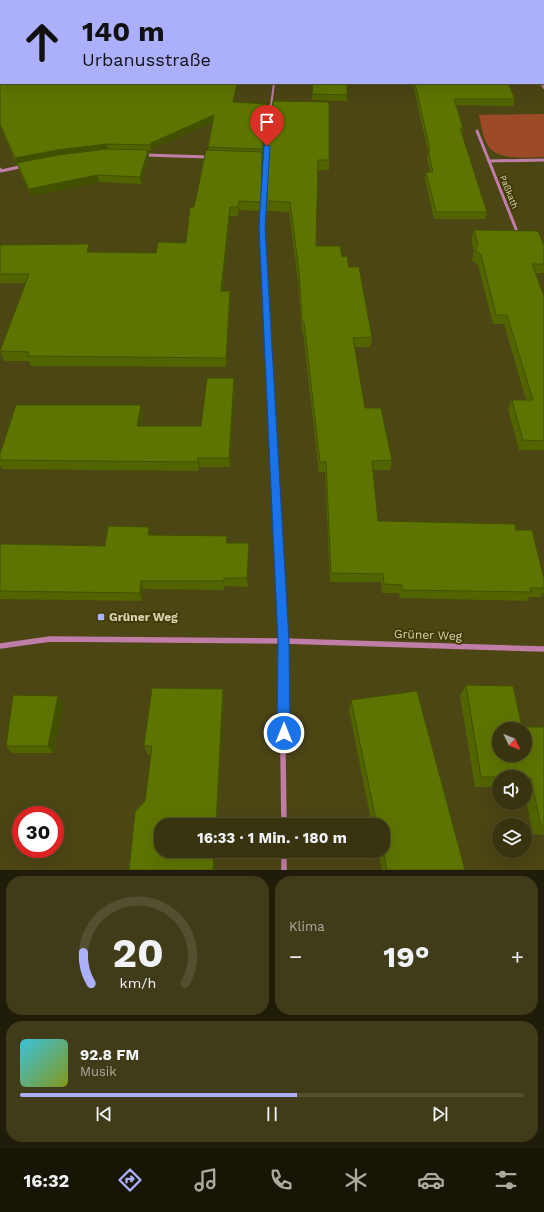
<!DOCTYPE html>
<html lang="de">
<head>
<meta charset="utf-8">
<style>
	body { margin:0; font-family:"Work Sans",sans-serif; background:#403c19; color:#f1f3f6; height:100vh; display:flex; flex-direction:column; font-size:15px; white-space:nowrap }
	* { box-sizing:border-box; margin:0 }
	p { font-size:13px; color:#abaa9f }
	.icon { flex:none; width:22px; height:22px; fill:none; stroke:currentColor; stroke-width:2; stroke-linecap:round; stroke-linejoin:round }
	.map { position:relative; height:870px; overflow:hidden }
	.drawer { display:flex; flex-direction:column; gap:6px; padding:6px; background:#1f1d09; flex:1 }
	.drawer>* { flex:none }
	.banner { position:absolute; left:0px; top:0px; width:544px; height:84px; box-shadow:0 4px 16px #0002,0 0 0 1px #534f30; background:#acaffb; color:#111; overflow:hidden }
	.needle { width:26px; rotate:133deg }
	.fabs { position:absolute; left:492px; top:722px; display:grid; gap:8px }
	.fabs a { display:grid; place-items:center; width:40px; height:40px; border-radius:50%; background:#393410; box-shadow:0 4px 16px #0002,0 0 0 1px #534f30; font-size:20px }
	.speed { position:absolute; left:12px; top:806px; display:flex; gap:8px; font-size:20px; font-weight:700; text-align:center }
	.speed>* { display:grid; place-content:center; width:52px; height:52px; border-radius:50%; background:#393410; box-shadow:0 4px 16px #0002,0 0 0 1px #534f30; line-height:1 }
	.speed .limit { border:6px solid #d22; background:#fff; color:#111 }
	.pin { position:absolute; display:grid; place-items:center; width:34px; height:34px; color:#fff; margin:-41px -17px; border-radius:50% 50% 50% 0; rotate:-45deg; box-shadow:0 0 4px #0007 }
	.pin .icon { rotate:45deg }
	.me { position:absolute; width:44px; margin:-22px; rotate:0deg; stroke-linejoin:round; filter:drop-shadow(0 0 3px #0008) }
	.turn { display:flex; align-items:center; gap:14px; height:84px; padding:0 16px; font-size:18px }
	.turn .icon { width:52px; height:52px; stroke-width:2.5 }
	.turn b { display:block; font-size:28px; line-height:34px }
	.big { font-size:30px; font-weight:700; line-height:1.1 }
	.drawer .tile { flex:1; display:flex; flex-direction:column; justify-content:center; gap:6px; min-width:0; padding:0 14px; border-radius:16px; background:#403c19 }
	.drawer .dial { align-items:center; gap:0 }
	.dial svg { height:104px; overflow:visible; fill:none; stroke:#534f30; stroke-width:7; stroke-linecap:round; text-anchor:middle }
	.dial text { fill:#f1f3f6; stroke:none }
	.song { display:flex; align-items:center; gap:12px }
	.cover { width:48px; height:48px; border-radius:6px; background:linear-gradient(135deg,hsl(190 70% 55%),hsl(70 70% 35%)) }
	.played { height:4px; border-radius:2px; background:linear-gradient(90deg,#acaffb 55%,#534f30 55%) }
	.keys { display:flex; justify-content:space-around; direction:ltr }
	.heat { display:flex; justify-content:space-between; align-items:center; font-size:22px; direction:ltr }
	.drawer .tiles { flex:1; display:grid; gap:6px; grid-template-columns:1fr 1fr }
	.tile:last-child { grid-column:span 2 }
	.trip { position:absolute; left:154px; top:818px; width:236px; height:40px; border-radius:16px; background:#393410; box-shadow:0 4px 16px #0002,0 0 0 1px #534f30; font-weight:700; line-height:40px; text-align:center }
	.tabs { display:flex; height:64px; justify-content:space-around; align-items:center; background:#171506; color:#abaa9f }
	.tabs .icon { width:28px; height:28px }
	.tabs .on { color:#acaffb }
	.tabs b { font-size:18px; color:#f1f3f6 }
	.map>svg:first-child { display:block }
	.green { fill:#9d4a27 }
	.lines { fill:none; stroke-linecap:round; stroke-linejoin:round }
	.street-far4 { stroke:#c07da7; stroke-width:2 }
	.street-far3 { stroke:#c07da7; stroke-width:3 }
	.street-far2 { stroke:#c07da7; stroke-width:3.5 }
	.street-far1 { stroke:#c07da7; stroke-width:4.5 }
	.street { stroke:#c07da7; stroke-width:5.5 }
	.wall { fill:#516400 }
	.shaded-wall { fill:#425100 }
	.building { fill:#5e7400; stroke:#425100; fill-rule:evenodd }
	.route { fill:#1a73e8; stroke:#114b97 }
	.poi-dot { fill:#acaffb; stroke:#413b07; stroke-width:1.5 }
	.labels { text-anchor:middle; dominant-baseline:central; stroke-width:4; stroke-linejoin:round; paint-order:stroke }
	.far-street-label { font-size:9px; fill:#d8d4b4; stroke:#413b07 }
	.near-poi-label { font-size:12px; font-weight:bold; fill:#d8d4b4; stroke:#413b07; text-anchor:start }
	.near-street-label { font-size:12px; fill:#d8d4b4; stroke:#413b07 }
</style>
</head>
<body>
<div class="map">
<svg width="544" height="870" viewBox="0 0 544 870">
	<rect width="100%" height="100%" fill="#4c4615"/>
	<path class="green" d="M 544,114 L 544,157 C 527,157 494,162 486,142 C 482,134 481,123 479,115 Z"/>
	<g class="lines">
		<g class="street-far4">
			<polyline points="541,83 544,88"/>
			<polyline points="271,106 274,83"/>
		</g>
		<g class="street-far3">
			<polyline points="477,131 489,161 544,160"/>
			<polyline points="144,155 209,157"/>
			<polyline points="489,161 516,229"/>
			<polyline points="0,169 1,171 24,166"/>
			<polyline points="263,238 265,158 271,105"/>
		</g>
		<polyline class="street-far2" points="263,237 271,404"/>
		<polyline class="street-far1" points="271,403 281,611"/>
		<g class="street">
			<polyline points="281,610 284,825"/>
			<polyline points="0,646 50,639 283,641 544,649"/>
			<polyline points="284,851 284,870"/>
		</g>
	</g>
	<g class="wall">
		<polygon points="0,38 1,83 235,102 267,104 267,110 262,155 261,211 239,210 238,216 230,216 223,291 230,291 230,301 226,367 31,366 29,361 4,361 0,351 26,283 0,283 0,245 91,252 156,253 186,243 208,150 208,147 213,122 152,149 151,151 148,151 149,157 141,184 99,182 31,196 19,170 18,164 17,165 0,126"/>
		<polygon points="544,42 544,50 543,48 543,44"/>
		<polygon points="313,83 508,83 515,99 513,106 456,105 463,128 462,135 487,212 485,219 434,219 425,179 426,172 430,172 427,157 428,152 413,84 347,84 347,101 312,100"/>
		<polygon points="268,149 329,160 329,170 318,170 316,246 342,257 349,267 372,337 370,347 354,347 365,408 392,460 390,470 373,470 378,521 516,530 544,579 544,592 541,597 529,597 527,601 400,598 399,593 382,593 381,582 330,582 325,472 319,472 303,332 302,332 298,281 289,212 267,211"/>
		<polygon points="474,230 544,245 544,273 536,273 544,296 544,450 519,450 508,409 512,400 526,400 504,324 493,324 478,265 472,260 474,251 471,240"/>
		<polygon points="234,378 235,387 230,467 200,467 199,471 2,469 0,465 0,454 143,414 141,426 201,426"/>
		<polygon points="149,527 150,535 227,536 227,543 249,552 248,587 225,586 224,590 143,589 142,601 0,599 0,544 105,546"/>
		<polygon points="466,685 522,727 544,727 544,835 533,834 525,794 525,777 499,777 499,787 475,787 460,696"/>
		<polygon points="152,688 223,689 224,698 217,825 161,825 161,851 216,851 215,870 129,870 135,812 145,801 151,755 148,755 144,746"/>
		<polygon points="351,700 465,870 382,870 378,851 383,851 383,825 372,825 349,710"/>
		<polygon points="63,704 53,753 12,753 6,746"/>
	</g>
	<g class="shaded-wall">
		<polygon points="237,83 239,83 233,108 233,102"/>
		<polygon points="267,104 267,110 262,155 262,149"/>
		<polygon points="214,115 215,121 152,149 151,151 150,145 151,143"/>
		<polygon points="107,144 108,150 59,156 17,165 15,158 57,150"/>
		<polygon points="148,150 149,157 141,184 140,177"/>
		<polygon points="97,175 99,182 31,196 29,189"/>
		<polygon points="239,201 239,210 238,216 238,207"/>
		<polygon points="230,207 230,216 222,300 221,291"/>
		<polygon points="89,244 91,253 87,252"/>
		<polygon points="230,291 230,301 226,367 226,358"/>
		<polygon points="234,378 235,387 230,467 229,458"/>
		<polygon points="141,405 143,414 139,435 137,426"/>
		<polygon points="198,458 200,467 199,471 198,462"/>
		<polygon points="149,527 151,536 148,535"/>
		<polygon points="249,543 249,552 248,587 247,578"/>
		<polygon points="141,581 143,589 142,601 140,593"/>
		<polygon points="223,689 224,698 217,825 216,825"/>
		<polygon points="58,696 63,704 53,753 48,746"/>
		<polygon points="214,851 216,851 215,870 213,870"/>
	</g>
	<g class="building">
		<polygon points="0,38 1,38 1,83 237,83 233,102 267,104 262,149 208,147 214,115 151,143 150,145 107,144 57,150 15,158 0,124"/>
		<polygon points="313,83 347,83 347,95 312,94"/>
		<polygon points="415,83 508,83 515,99 454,99 463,128 460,128 462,134 487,212 436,212 426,172 433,172 428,150 430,150"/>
		<polygon points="273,101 329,102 329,160 318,160 316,246 340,246 342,257 347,256 349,267 359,267 372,337 353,338 365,408 381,408 392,460 372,461 378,521 515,524 516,530 532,530 544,579 544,588 530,588 531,592 402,590 402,585 384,584 383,574 331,573 326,462 320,462 304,322 302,322 299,271 290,202 267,201 268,149"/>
		<polygon points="107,149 148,150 140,177 97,175 29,189 17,163 58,155"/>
		<polygon points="206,150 262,152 261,202 239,201 238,207 230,207 221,291 230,291 226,358 27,356 29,352 0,351 29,274 0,274 0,245 89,244 87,252 156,253 158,242 186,243 190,207 194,207"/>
		<polygon points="474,230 538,231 544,245 544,264 532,264 544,296 544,441 523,440 512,400 533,400 507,315 496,315 481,255 475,250 478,245"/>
		<polygon points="207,378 234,378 229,458 198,458 198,462 0,460 0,454 16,405 141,405 137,426 201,426"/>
		<polygon points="108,526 149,527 148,535 227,536 226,543 249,543 247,578 224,578 224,581 141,581 140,593 0,591 0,544 105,546"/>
		<path d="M 466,685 L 513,686 L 522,727 L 544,727 L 544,826 L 541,826 L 531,778 L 525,778 L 525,777 L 481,777 ZM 499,729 L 525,729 L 525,755 L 499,755 Z"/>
		<polygon points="152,688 223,689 216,825 161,825 161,851 214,851 213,870 129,870 135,812 145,801 152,746 144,746"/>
		<polygon points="417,691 465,870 387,870 383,851 383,825 377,825 351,700"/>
		<polygon points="13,695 58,696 48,746 6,746"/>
	</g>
	<polygon class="route" points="264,145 270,146 265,227 289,641 290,733 288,737 284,739 279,737 277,733 278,641 259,227"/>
	<rect class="poi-dot" x="97" y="613" width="8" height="8" rx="2"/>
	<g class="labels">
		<g class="far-street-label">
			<text transform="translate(509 192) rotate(68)">Paßkath</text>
		</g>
		<g class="near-poi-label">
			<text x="109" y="617">Grüner Weg</text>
		</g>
		<g class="near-street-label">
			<text transform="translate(428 635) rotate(2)">Grüner Weg</text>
		</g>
	</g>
</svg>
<div class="fabs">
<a><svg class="needle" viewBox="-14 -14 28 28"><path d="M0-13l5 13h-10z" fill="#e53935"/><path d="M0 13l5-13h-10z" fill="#abaa9f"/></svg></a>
<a><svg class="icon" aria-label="sound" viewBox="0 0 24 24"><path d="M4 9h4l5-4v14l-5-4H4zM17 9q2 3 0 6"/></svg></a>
<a><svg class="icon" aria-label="layers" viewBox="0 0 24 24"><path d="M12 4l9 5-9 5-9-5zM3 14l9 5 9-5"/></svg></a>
</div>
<div class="speed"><div class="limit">30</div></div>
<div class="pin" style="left:267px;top:146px;background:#d93025"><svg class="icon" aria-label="arrive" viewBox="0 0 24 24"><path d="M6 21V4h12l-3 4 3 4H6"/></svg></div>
<svg class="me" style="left:284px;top:733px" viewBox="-20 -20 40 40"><circle r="17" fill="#1a73e8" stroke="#fff" stroke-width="3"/><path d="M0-11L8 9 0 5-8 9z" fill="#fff"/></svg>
<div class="trip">16:33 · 1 Min. · 180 m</div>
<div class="banner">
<div class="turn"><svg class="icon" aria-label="ahead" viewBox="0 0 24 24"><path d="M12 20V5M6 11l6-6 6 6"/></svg><div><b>140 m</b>Urbanusstraße</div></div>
</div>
</div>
<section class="drawer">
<div class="tiles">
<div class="tile dial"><svg viewBox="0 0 100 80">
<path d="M14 69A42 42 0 1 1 86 69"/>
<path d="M14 69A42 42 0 0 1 8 45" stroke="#acaffb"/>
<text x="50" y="56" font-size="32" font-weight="700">20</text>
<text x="50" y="72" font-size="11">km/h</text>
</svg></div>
<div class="tile"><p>Klima</p>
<div class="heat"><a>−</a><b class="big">19°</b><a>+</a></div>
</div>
<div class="tile">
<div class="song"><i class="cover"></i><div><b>92.8 FM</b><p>Musik</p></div></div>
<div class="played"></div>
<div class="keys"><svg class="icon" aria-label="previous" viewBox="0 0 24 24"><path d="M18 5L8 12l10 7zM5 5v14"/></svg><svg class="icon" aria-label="pause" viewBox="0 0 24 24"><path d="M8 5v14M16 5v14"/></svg><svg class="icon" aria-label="next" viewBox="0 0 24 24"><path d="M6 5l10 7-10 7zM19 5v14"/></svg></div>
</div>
</div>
</section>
<nav class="tabs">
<b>16:32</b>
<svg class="icon on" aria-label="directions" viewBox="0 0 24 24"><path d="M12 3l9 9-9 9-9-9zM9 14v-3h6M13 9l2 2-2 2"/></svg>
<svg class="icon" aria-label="music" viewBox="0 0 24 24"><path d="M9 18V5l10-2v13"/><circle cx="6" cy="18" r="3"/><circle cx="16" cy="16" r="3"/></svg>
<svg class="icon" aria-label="phone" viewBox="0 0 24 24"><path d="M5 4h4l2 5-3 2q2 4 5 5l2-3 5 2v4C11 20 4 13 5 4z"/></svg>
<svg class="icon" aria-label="climate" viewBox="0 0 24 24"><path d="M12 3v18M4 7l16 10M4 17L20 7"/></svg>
<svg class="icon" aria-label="car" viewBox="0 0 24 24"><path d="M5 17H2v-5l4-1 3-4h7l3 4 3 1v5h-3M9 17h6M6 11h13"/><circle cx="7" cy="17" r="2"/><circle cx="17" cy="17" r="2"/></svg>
<svg class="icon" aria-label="filters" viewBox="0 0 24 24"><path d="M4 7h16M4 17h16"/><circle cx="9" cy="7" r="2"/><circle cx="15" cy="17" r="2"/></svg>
</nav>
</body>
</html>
